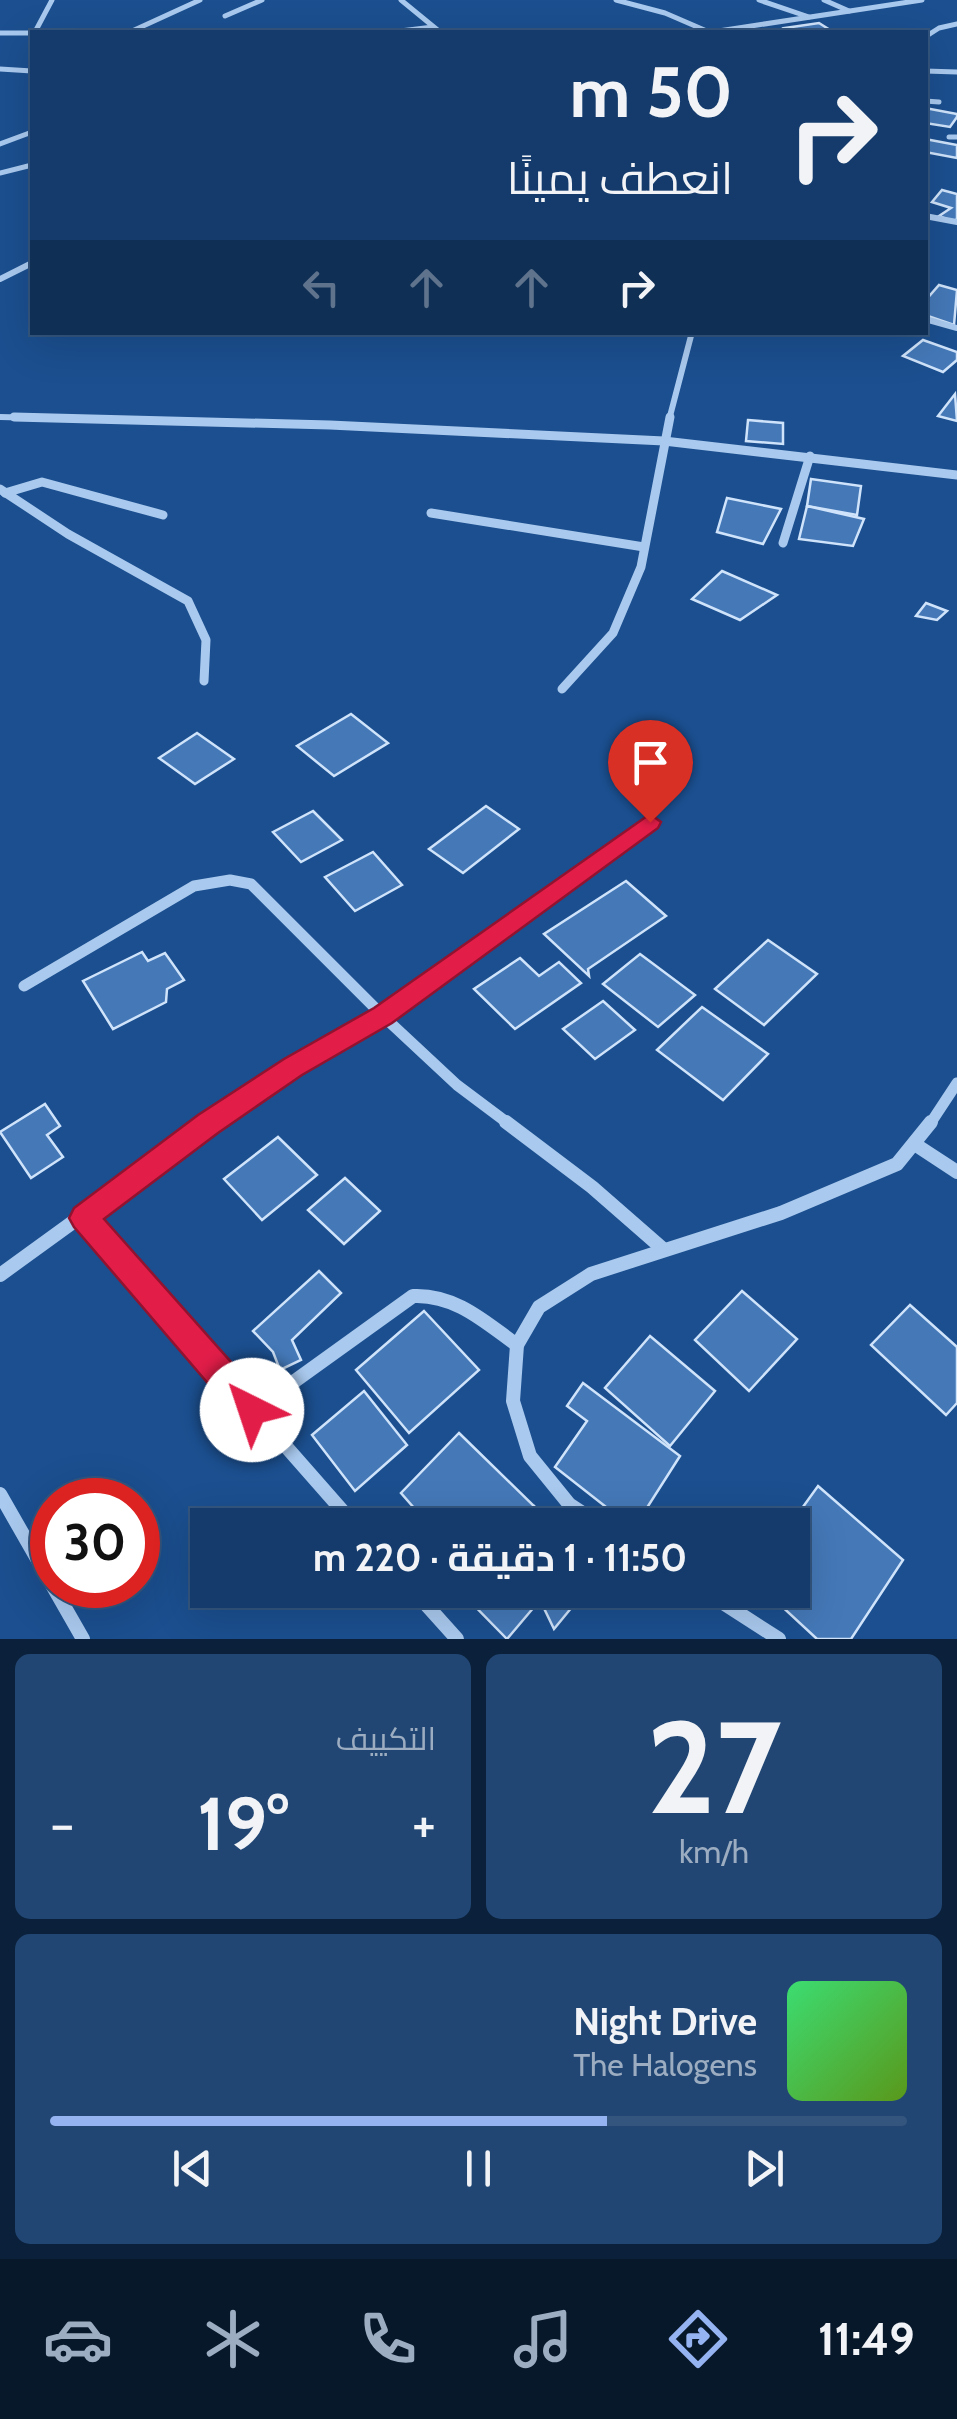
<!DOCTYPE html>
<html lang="ar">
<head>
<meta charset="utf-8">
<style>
	body { margin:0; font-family:Cabin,Cairo,sans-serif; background:#214673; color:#f1f3f6; direction:rtl; height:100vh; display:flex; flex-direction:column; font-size:38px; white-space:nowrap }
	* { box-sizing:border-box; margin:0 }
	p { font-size:32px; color:#9dadc1 }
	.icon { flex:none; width:55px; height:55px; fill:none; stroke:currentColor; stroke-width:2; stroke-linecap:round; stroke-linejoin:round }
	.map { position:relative; height:1639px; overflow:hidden; direction:ltr }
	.panel { display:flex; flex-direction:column; gap:15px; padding:15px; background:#0b203b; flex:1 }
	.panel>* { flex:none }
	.guide { position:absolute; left:30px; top:30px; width:898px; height:305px; border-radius:0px; box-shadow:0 10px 40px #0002,0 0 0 2px #33557e; direction:rtl; background:#143b6b; color:#f1f3f6; overflow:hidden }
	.speed { position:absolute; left:30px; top:1478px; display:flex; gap:20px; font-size:50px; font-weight:700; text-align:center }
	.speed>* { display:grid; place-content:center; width:130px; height:130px; border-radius:50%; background:#143b6b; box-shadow:0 10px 40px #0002,0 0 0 2px #33557e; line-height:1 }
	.speed .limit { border:15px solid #d22; background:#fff; color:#111 }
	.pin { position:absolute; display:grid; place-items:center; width:85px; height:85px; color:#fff; margin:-102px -42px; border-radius:50% 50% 50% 0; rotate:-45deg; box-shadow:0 0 10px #0007 }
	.pin .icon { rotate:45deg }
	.me { position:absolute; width:110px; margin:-55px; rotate:319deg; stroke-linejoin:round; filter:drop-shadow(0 0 8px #0008) }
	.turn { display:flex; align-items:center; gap:35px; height:210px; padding:0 30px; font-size:45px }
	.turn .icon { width:130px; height:130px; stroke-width:2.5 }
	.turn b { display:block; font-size:70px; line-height:85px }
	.lanes { display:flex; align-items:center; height:95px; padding:0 30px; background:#0003; justify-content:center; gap:50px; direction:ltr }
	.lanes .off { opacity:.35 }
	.big { font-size:75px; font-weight:700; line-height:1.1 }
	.panel .widget { flex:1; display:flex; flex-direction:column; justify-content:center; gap:15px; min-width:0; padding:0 35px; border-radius:15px; background:#214673 }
	.panel .dial { align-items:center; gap:0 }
	.dial b { font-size:130px; line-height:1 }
	.song { display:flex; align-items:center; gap:30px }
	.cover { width:120px; height:120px; border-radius:15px; background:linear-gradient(135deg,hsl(140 70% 55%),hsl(90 70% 35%)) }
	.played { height:10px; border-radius:5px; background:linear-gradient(90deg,#95b2f1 65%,#33557e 65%) }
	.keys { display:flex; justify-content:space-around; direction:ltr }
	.heat { display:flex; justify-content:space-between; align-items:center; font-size:55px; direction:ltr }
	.panel .tiles { flex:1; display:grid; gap:15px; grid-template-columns:1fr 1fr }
	.widget:last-child { grid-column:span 2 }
	.trip { position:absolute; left:190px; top:1508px; width:620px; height:100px; border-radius:0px; background:#143b6b; box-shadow:0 10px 40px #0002,0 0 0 2px #33557e; font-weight:700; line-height:100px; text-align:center; direction:rtl }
	.menu { display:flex; height:160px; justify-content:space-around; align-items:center; background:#08182b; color:#9dadc1 }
	.menu .icon { width:70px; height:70px }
	.menu .active { color:#95b2f1 }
	.menu b { font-size:45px; color:#f1f3f6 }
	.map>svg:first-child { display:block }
	.building { fill:#4478b7; stroke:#cfe3fa; stroke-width:2.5 }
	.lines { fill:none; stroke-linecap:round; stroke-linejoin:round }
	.street-far4 { stroke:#a9c9ee; stroke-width:5 }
	.street-far3 { stroke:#a9c9ee; stroke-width:6 }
	.street-far2 { stroke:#a9c9ee; stroke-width:9 }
	.street-far1 { stroke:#a9c9ee; stroke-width:11 }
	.street { stroke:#a9c9ee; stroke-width:14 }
	.route { fill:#e11d48; stroke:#92132f; stroke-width:2.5 }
</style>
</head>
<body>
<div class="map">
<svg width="957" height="1639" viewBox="0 0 957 1639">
	<rect width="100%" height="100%" fill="#1b4f8f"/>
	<g class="building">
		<polygon points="819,23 830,30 792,32 785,28"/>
		<polygon points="925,108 957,114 957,117 950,127 925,123"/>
		<polygon points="925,139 957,145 957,158 925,152"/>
		<polygon points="942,190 957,194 957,219 953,222 939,216 951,208 932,202"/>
		<polygon points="939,285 957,290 954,325 925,315 925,301"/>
		<polygon points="923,340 957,352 957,360 943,372 903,356"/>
		<polygon points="955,394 957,421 938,416"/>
		<polygon points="748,420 783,423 783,444 746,441"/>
		<polygon points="811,479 861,486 857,515 807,506"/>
		<polygon points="727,498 781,509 763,544 717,532"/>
		<polygon points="807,506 864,519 853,546 799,539"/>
		<polygon points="722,571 777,595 740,620 692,599"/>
		<polygon points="926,603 947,611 937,620 916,616"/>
		<polygon points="351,714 388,743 334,776 297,746"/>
		<polygon points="197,733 234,759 195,784 159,758"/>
		<polygon points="486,806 519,829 463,873 429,849"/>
		<polygon points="313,811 342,840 301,862 273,832"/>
		<polygon points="373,852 402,885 355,911 325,877"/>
		<polygon points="626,881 666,916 588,969 589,976 544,934"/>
		<polygon points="768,940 817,974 764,1025 715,989"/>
		<polygon points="142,952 148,961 165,953 184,980 167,989 166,1002 113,1029 83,981"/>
		<polygon points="640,954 695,995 658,1027 603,984"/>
		<polygon points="520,958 539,976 559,962 581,983 515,1029 474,989"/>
		<polygon points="603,1001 635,1030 595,1059 563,1029"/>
		<polygon points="702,1007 768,1054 723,1100 657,1050"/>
		<polygon points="45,1104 60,1126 47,1135 63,1157 31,1178 0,1132"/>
		<polygon points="278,1137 317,1175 262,1220 224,1179"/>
		<polygon points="345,1178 380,1211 344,1244 308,1210"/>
		<polygon points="319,1271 341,1293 292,1340 301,1360 280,1370 273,1352 253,1331"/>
		<polygon points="742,1291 797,1339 749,1391 695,1340"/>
		<polygon points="910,1305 957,1347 957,1403 946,1415 871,1345"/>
		<polygon points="424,1311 479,1370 409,1433 356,1370"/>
		<polygon points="650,1336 715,1391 670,1446 605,1388"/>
		<polygon points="583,1383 680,1456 636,1525 629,1525 555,1467 587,1421 567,1406"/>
		<polygon points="364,1391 407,1445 355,1491 312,1435"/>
		<polygon points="459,1433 534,1506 518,1525 429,1525 401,1493"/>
		<polygon points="818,1486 903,1560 851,1639 817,1639 764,1590 792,1590 790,1525"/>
		<polygon points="534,1506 552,1525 517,1525"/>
		<polygon points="459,1590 586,1590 554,1629 540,1600 507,1639"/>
	</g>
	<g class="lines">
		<g class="street-far4">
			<polyline points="401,0 440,32"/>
			<polyline points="616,0 665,13 709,32"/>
			<polyline points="759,0 809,17"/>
			<polyline points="824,0 849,11"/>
			<polyline points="225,16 262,0"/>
			<polyline points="35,32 52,0"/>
			<polyline points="130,32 200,0"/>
			<polyline points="392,32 433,27"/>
			<polyline points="712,32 922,0"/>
			<polyline points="0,33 32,33"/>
			<polyline points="925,37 939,28 957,24"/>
			<polyline points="0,69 32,71"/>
			<polyline points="925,71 957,72"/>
			<polyline points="925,101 939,102"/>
			<polyline points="949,137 957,137"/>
			<polyline points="0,144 32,132"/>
			<polyline points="0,173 32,165"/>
		</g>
		<g class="street-far3">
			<polyline points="925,216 957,222"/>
			<polyline points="0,279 32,263"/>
			<polyline points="925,319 957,328"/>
			<polyline points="0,417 117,420"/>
			<polyline points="669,420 692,332"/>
		</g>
		<g class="street-far2">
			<polyline points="14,417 330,425 664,441 957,475"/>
			<polyline points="0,489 68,534 188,601 206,640 204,681"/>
			<polyline points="5,493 42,482 163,515"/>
			<polyline points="431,513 644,547"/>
			<polyline points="783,543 810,456"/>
			<polyline points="562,689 613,633 641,567 670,417"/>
		</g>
		<g class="street-far1">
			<polyline points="24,986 194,886 230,880 251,884 383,1016 650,822"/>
			<polyline points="208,1124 293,1067 383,1016 457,1085 509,1124"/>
			<polyline points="930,1124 957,1083"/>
		</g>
		<g class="street">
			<polyline points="506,1122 592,1187 663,1249"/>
			<polyline points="916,1145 957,1172"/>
			<polyline points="84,1217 355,1525"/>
			<polyline points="0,1275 211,1122"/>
			<path d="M 253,1411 L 413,1296 C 455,1294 485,1322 517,1345"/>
			<polyline points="0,1494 83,1639"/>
			<polyline points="601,1525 569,1504 530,1456 513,1401 517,1345 539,1307 591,1274 781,1213 897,1164 931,1122"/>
			<polyline points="413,1590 457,1639"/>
			<polyline points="703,1590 779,1639"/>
		</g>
	</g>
	<polygon class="route" points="650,814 661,822 658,828 392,1023 302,1075 218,1133 104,1219 264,1399 269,1410 264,1422 252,1427 241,1422 74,1227 69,1218 74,1208 198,1115 284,1059 374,1008"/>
</svg>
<div class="speed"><div class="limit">30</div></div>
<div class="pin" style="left:650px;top:822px;background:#d93025"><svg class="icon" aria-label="arrive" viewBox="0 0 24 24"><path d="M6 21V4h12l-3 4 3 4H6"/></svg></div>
<svg class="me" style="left:252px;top:1410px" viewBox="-20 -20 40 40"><circle r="19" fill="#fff"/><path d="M0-13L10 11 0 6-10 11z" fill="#e11d48"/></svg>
<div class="trip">11:50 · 1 دقيقة · 220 m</div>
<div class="guide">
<div class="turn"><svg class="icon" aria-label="right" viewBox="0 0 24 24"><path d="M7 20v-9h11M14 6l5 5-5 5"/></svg><div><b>50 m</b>انعطف يمينًا</div></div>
<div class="lanes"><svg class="icon off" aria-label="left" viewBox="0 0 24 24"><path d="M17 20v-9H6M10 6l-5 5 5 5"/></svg><svg class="icon off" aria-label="ahead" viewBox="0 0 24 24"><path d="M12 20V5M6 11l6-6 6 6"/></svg><svg class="icon off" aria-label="ahead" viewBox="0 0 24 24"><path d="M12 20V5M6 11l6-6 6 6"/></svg><svg class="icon" aria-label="right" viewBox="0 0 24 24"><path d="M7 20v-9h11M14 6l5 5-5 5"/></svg></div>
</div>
</div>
<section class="panel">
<div class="tiles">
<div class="widget dial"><b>27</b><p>km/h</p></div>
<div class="widget"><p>التكييف</p>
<div class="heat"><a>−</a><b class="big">19°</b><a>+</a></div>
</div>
<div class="widget">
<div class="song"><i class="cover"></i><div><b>Night Drive</b><p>The Halogens</p></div></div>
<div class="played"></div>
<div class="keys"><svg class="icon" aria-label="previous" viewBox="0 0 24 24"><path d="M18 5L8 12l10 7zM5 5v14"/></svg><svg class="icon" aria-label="pause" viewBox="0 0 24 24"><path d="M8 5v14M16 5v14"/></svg><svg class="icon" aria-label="next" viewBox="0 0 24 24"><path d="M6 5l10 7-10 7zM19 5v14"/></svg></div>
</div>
</div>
</section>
<nav class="menu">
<b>11:49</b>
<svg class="icon active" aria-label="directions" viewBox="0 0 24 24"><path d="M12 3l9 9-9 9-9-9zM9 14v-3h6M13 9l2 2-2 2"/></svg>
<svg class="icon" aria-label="music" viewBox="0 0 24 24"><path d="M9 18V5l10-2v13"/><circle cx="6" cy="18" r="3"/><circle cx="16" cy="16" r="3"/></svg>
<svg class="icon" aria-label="phone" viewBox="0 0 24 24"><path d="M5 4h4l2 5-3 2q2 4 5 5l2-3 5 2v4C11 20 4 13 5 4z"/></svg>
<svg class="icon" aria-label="climate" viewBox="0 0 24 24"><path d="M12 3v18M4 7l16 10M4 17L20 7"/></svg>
<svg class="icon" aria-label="car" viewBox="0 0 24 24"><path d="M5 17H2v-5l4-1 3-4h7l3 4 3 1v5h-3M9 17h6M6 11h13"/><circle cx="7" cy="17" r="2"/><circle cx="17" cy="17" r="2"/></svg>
</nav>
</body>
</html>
